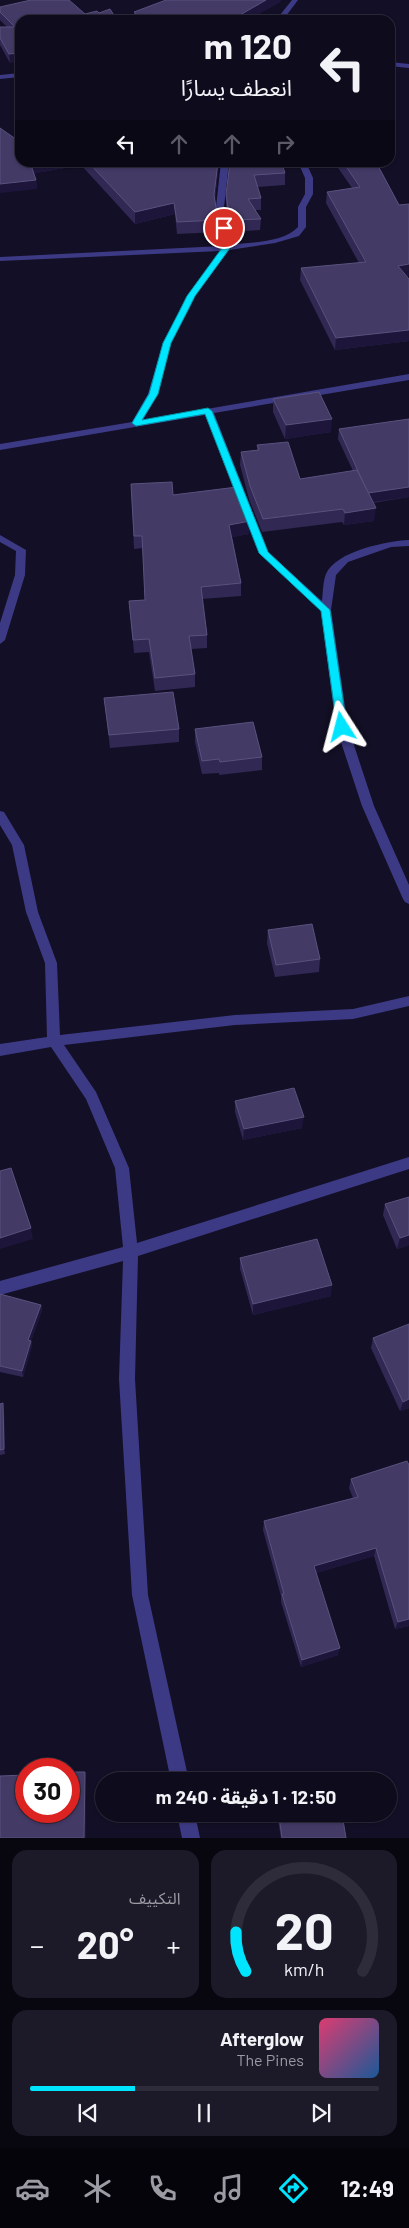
<!DOCTYPE html>
<html lang="ar">
<head>
<meta charset="utf-8">
<style>
	body { margin:0; font-family:Barlow,"Noto Sans Arabic",sans-serif; background:#1c1929; color:#f1f3f6; direction:rtl; height:100vh; display:flex; flex-direction:column; font-size:19px; white-space:nowrap }
	* { box-sizing:border-box; margin:0 }
	p { font-size:16px; color:#9b9ba3 }
	.icon { flex:none; width:28px; height:28px; fill:none; stroke:currentColor; stroke-width:2; stroke-linecap:round; stroke-linejoin:round }
	.map { position:relative; height:1838px; overflow:hidden; direction:ltr }
	.sheet { display:flex; flex-direction:column; gap:12px; padding:12px; background:#08060f; flex:1 }
	.sheet>* { flex:none }
	.guide { position:absolute; left:15px; top:15px; width:380px; height:152px; border-radius:15px; box-shadow:0 1px 4px #0004,0 0 0 1px #2e2b3b; direction:rtl; background:#0e0b1c; color:#f1f3f6; overflow:hidden }
	.speed { position:absolute; left:15px; top:1758px; display:flex; gap:10px; font-size:25px; font-weight:700; text-align:center }
	.speed>* { display:grid; place-content:center; width:65px; height:65px; border-radius:50%; background:#0e0b1c; box-shadow:0 1px 4px #0004,0 0 0 1px #2e2b3b; line-height:1 }
	.speed .limit { border:8px solid #d22; background:#fff; color:#111 }
	.pin { position:absolute; display:grid; place-items:center; width:42px; height:42px; color:#fff; margin:-21px; border:2px solid #fff; border-radius:50%; box-shadow:0 1px 5px #0007 }
	.me { position:absolute; width:55px; margin:-28px; rotate:351deg; stroke-linejoin:round; filter:drop-shadow(0 0 4px #0008) }
	.turn { display:flex; align-items:center; gap:18px; height:105px; padding:0 20px; font-size:22px }
	.turn .icon { width:65px; height:65px; stroke-width:2.5 }
	.turn b { display:block; font-size:35px; line-height:42px }
	.lanes { display:flex; align-items:center; height:48px; padding:0 20px; background:#0003; justify-content:center; gap:25px; direction:ltr }
	.lanes .off { opacity:.35 }
	.big { font-size:38px; font-weight:700; line-height:1.1 }
	.sheet .card { flex:1; display:flex; flex-direction:column; justify-content:center; gap:8px; min-width:0; padding:0 18px; border-radius:15px; background:#1c1929 }
	.sheet .dial { align-items:center; gap:0 }
	.dial svg { height:130px; overflow:visible; fill:none; stroke:#2e2b3b; stroke-width:7; stroke-linecap:round; text-anchor:middle }
	.dial text { fill:#f1f3f6; stroke:none }
	.song { display:flex; align-items:center; gap:15px }
	.cover { width:60px; height:60px; border-radius:8px; background:linear-gradient(135deg,hsl(340 70% 55%),hsl(210 70% 35%)) }
	.played { height:5px; border-radius:2px; background:linear-gradient(90deg,#00e5ff 30%,#2e2b3b 30%) }
	.keys { display:flex; justify-content:space-around; direction:ltr }
	.heat { display:flex; justify-content:space-between; align-items:center; font-size:28px; direction:ltr }
	.sheet .tiles { flex:1; display:grid; gap:12px; grid-template-columns:1fr 1fr }
	.card:last-child { grid-column:span 2 }
	.trip { position:absolute; left:95px; top:1772px; width:302px; height:50px; border-radius:25px; background:#0e0b1c; box-shadow:0 1px 4px #0004,0 0 0 1px #2e2b3b; font-weight:700; line-height:50px; text-align:center; direction:rtl }
	.tabs { display:flex; height:80px; justify-content:space-around; align-items:center; background:#06040b; color:#9b9ba3 }
	.tabs .icon { width:35px; height:35px }
	.tabs .on { color:#00e5ff }
	.tabs b { font-size:22px; color:#f1f3f6 }
	.map>svg:first-child { display:block }
	.lines { fill:none; stroke-linecap:round; stroke-linejoin:round }
	.minor { fill:#3d3a85; fill-rule:evenodd }
	.wall { fill:#312854 }
	.shaded-wall { fill:#1d163a }
	.building { fill:#433a66; stroke:#5a527e }
	.route { fill:#00e5ff; stroke:#0095a6 }
</style>
</head>
<body>
<div class="map">
<svg width="409" height="1838" viewBox="0 0 409 1838">
	<rect width="100%" height="100%" fill="#130f26"/>
	<g class="lines">
		<g class="minor">
			<polygon points="292,0 298,0 283,20 276,20"/>
			<polygon points="390,62 409,64 409,68 390,66"/>
			<polygon points="20,73 20,77 0,79 0,75"/>
			<path d="M 221,162 L 229,162 L 224,207 L 230,245 C 250,242 284,243 298,227 L 298,207 L 305,194 L 305,178 L 298,162 L 306,162 L 313,178 L 313,194 L 306,207 L 306,227 L 299,236 L 275,243 L 229,250 L 195,296 L 171,343 L 158,394 L 143,420 L 409,374 L 409,380 L 214,413 L 268,552 L 322,601 C 323,592 323,581 326,574 C 336,551 387,541 409,540 L 409,546 L 391,547 L 348,562 L 336,575 L 331,610 L 348,727 L 374,806 L 409,885 L 409,904 L 405,902 L 403,899 L 362,806 L 336,727 L 321,611 L 259,553 L 205,415 L 0,450 L 0,444 L 132,422 L 148,394 L 163,343 L 187,296 L 220,251 L 0,261 L 0,257 L 222,246 L 216,207 Z"/>
			<polygon points="0,535 26,550 25,575 5,640 0,644 0,623 15,575 16,551 0,542"/>
			<polygon points="0,811 4,812 24,845 38,912 57,963 60,1035 235,1015 353,1009 409,996 409,1006 353,1019 235,1025 64,1045 96,1092 129,1168 137,1243 409,1157 409,1169 138,1256 135,1379 148,1595 189,1781 171,1781 132,1595 119,1379 123,1261 0,1295 0,1281 123,1247 115,1168 86,1099 51,1047 0,1056 0,1044 47,1037 45,963 26,912 12,845 0,825"/>
			<polygon points="177,1814 195,1814 200,1838 182,1838"/>
		</g>
	</g>
	<g class="wall">
		<polygon points="280,2 247,20 134,20 134,12"/>
		<polygon points="0,7 85,14 10,63 0,45 0,27 7,27 0,20"/>
		<polygon points="20,162 219,162 215,200 218,220 218,232 177,234 175,214 135,224 81,165 48,171 48,169 48,171 34,173 36,180 37,189"/>
		<polygon points="230,162 285,173 285,185 257,187 261,198 261,210 255,210 261,219 260,230 230,232 226,207 226,195"/>
		<polygon points="334,162 376,162 399,205 409,204 409,276 407,276 409,279 409,341 335,350 300,280 301,268 359,263 326,203 327,192 352,188"/>
		<polygon points="273,399 331,432 285,439 273,412"/>
		<polygon points="409,419 409,497 373,503 374,521 344,525 342,522 262,532 249,499 240,465 241,452 257,450 257,445 300,479 353,471 338,439 339,429"/>
		<polygon points="131,484 173,495 249,534 232,537 241,583 241,596 202,599 207,635 207,648 191,649 195,674 195,687 155,691 149,652 134,653 129,601 145,600 143,548 134,549"/>
		<polygon points="104,698 179,729 179,742 110,748"/>
		<polygon points="195,729 262,757 262,770 219,775 219,773 202,774 195,742"/>
		<polygon points="268,930 320,959 319,972 275,977 267,943"/>
		<polygon points="235,1101 302,1128 243,1140 235,1112"/>
		<polygon points="409,1197 409,1245 397,1249 383,1215 385,1204"/>
		<polygon points="240,1258 331,1296 253,1315 240,1269"/>
		<polygon points="0,1294 41,1305 42,1310 31,1341 32,1346 23,1377 0,1372"/>
		<polygon points="373,1338 409,1408 400,1411 371,1348"/>
		<polygon points="0,1404 4,1409 5,1454 0,1455"/>
		<polygon points="351,1479 409,1626 395,1629 374,1556 316,1573 338,1655 301,1667 281,1602 281,1596 263,1530 264,1521 353,1498 349,1488"/>
		<polygon points="279,1816 346,1838 281,1838 278,1820"/>
	</g>
	<g class="shaded-wall">
		<polygon points="266,0 281,0 280,2 247,20 233,20 233,19"/>
		<polygon points="20,53 20,62 10,63 9,54"/>
		<polygon points="47,162 48,171 32,174 31,165"/>
		<polygon points="47,162 80,162 81,165 48,171"/>
		<polygon points="218,162 219,162 214,207 214,195"/>
		<polygon points="36,180 37,189 0,193 0,184"/>
		<polygon points="174,203 175,214 135,224 135,212"/>
		<polygon points="409,264 409,276 397,278 398,266"/>
		<polygon points="409,330 409,341 335,350 336,338"/>
		<polygon points="332,419 331,432 285,439 286,425"/>
		<polygon points="409,487 409,497 367,503 368,493"/>
		<polygon points="376,508 374,521 344,525 345,513"/>
		<polygon points="250,521 249,534 229,538 229,525"/>
		<polygon points="304,1117 302,1128 243,1140 244,1129"/>
		<polygon points="31,1228 33,1239 0,1249 0,1238"/>
		<polygon points="409,1235 409,1245 397,1249 400,1238"/>
		<polygon points="332,1285 331,1296 253,1315 253,1304"/>
		<polygon points="41,1305 42,1310 31,1341 32,1346 23,1377 22,1371 28,1340"/>
		<polygon points="409,1399 409,1408 400,1411 403,1402"/>
		<polygon points="3,1403 4,1409 5,1454 4,1449"/>
		<polygon points="376,1548 374,1556 313,1574 314,1566"/>
		<polygon points="409,1619 409,1626 395,1629 398,1622"/>
		<polygon points="340,1648 338,1655 301,1667 302,1660"/>
		<polygon points="85,1772 86,1777 86,1838 84,1838"/>
	</g>
	<g class="building">
		<polygon points="31,0 69,0 85,14 97,11 99,13 110,9 117,20 20,20 20,53 9,54 0,38 0,27 15,27 0,12 0,7"/>
		<polygon points="166,0 266,0 233,19 235,20 143,20 134,12"/>
		<polygon points="0,128 20,142 20,162 46,162 31,165 36,180 0,184"/>
		<polygon points="88,162 218,162 214,195 218,220 177,222 174,203 135,212"/>
		<polygon points="230,162 281,162 285,173 254,175 261,198 248,199 261,219 230,220 226,195"/>
		<polygon points="343,162 376,162 399,205 409,204 409,264 398,266 409,279 409,330 336,338 301,268 366,262 327,192 360,187"/>
		<polygon points="319,392 332,419 286,425 273,399"/>
		<polygon points="409,419 409,487 368,493 339,429"/>
		<polygon points="288,442 300,479 357,470 376,508 345,513 343,509 263,519 250,486 241,452 259,450 257,445"/>
		<polygon points="172,482 173,495 237,487 250,521 229,525 241,583 201,587 207,635 189,636 195,674 155,678 149,639 133,640 129,601 145,600 142,536 134,536 131,484"/>
		<polygon points="173,692 179,729 109,735 104,698"/>
		<polygon points="253,722 262,757 220,762 219,759 202,761 195,729"/>
		<polygon points="312,924 320,959 276,965 268,930"/>
		<polygon points="294,1088 304,1117 244,1129 235,1101"/>
		<polygon points="11,1168 31,1228 0,1238 0,1171"/>
		<polygon points="409,1197 409,1235 400,1238 385,1204"/>
		<polygon points="317,1239 332,1285 253,1304 240,1258"/>
		<polygon points="0,1294 41,1305 28,1340 31,1341 22,1371 0,1366"/>
		<polygon points="409,1324 409,1399 403,1402 373,1338"/>
		<polygon points="3,1403 4,1449 0,1450 0,1404"/>
		<polygon points="407,1461 409,1465 409,1619 398,1622 376,1548 314,1566 340,1648 302,1660 282,1594 284,1594 264,1521 358,1497 351,1479"/>
		<polygon points="69,1772 85,1772 84,1838 0,1838 0,1776 26,1775 26,1811 69,1811"/>
		<polygon points="293,1814 342,1814 346,1838 282,1838 279,1816"/>
	</g>
	<polygon class="route" points="221,226 228,228 230,248 195,296 187,312 171,343 158,394 142,420 208,408 212,411 268,552 330,610 347,727 342,731 337,727 321,611 259,553 205,414 136,426 132,423 149,394 163,343 179,312 187,296 222,248"/>
</svg>
<div class="speed"><div class="limit">30</div></div>
<div class="pin" style="left:224px;top:228px;background:#d93025"><svg class="icon" aria-label="arrive" viewBox="0 0 24 24"><path d="M6 21V4h12l-3 4 3 4H6"/></svg></div>
<svg class="me" style="left:342px;top:727px" viewBox="-20 -20 40 40"><path d="M0-17L14 15 0 8-14 15z" fill="#00e5ff" stroke="#fff" stroke-width="4"/></svg>
<div class="trip">12:50 · 1 دقيقة · 240 m</div>
<div class="guide">
<div class="turn"><svg class="icon" aria-label="left" viewBox="0 0 24 24"><path d="M17 20v-9H6M10 6l-5 5 5 5"/></svg><div><b>120 m</b>انعطف يسارًا</div></div>
<div class="lanes"><svg class="icon" aria-label="left" viewBox="0 0 24 24"><path d="M17 20v-9H6M10 6l-5 5 5 5"/></svg><svg class="icon off" aria-label="ahead" viewBox="0 0 24 24"><path d="M12 20V5M6 11l6-6 6 6"/></svg><svg class="icon off" aria-label="ahead" viewBox="0 0 24 24"><path d="M12 20V5M6 11l6-6 6 6"/></svg><svg class="icon off" aria-label="right" viewBox="0 0 24 24"><path d="M7 20v-9h11M14 6l5 5-5 5"/></svg></div>
</div>
</div>
<section class="sheet">
<div class="tiles">
<div class="card dial"><svg viewBox="0 0 100 80">
<path d="M14 69A42 42 0 1 1 86 69"/>
<path d="M14 69A42 42 0 0 1 8 45" stroke="#00e5ff"/>
<text x="50" y="56" font-size="32" font-weight="700">20</text>
<text x="50" y="72" font-size="11">km/h</text>
</svg></div>
<div class="card"><p>التكييف</p>
<div class="heat"><a>−</a><b class="big">20°</b><a>+</a></div>
</div>
<div class="card">
<div class="song"><i class="cover"></i><div><b>Afterglow</b><p>The Pines</p></div></div>
<div class="played"></div>
<div class="keys"><svg class="icon" aria-label="previous" viewBox="0 0 24 24"><path d="M18 5L8 12l10 7zM5 5v14"/></svg><svg class="icon" aria-label="pause" viewBox="0 0 24 24"><path d="M8 5v14M16 5v14"/></svg><svg class="icon" aria-label="next" viewBox="0 0 24 24"><path d="M6 5l10 7-10 7zM19 5v14"/></svg></div>
</div>
</div>
</section>
<nav class="tabs">
<b>12:49</b>
<svg class="icon on" aria-label="directions" viewBox="0 0 24 24"><path d="M12 3l9 9-9 9-9-9zM9 14v-3h6M13 9l2 2-2 2"/></svg>
<svg class="icon" aria-label="music" viewBox="0 0 24 24"><path d="M9 18V5l10-2v13"/><circle cx="6" cy="18" r="3"/><circle cx="16" cy="16" r="3"/></svg>
<svg class="icon" aria-label="phone" viewBox="0 0 24 24"><path d="M5 4h4l2 5-3 2q2 4 5 5l2-3 5 2v4C11 20 4 13 5 4z"/></svg>
<svg class="icon" aria-label="climate" viewBox="0 0 24 24"><path d="M12 3v18M4 7l16 10M4 17L20 7"/></svg>
<svg class="icon" aria-label="car" viewBox="0 0 24 24"><path d="M5 17H2v-5l4-1 3-4h7l3 4 3 1v5h-3M9 17h6M6 11h13"/><circle cx="7" cy="17" r="2"/><circle cx="17" cy="17" r="2"/></svg>
</nav>
</body>
</html>
